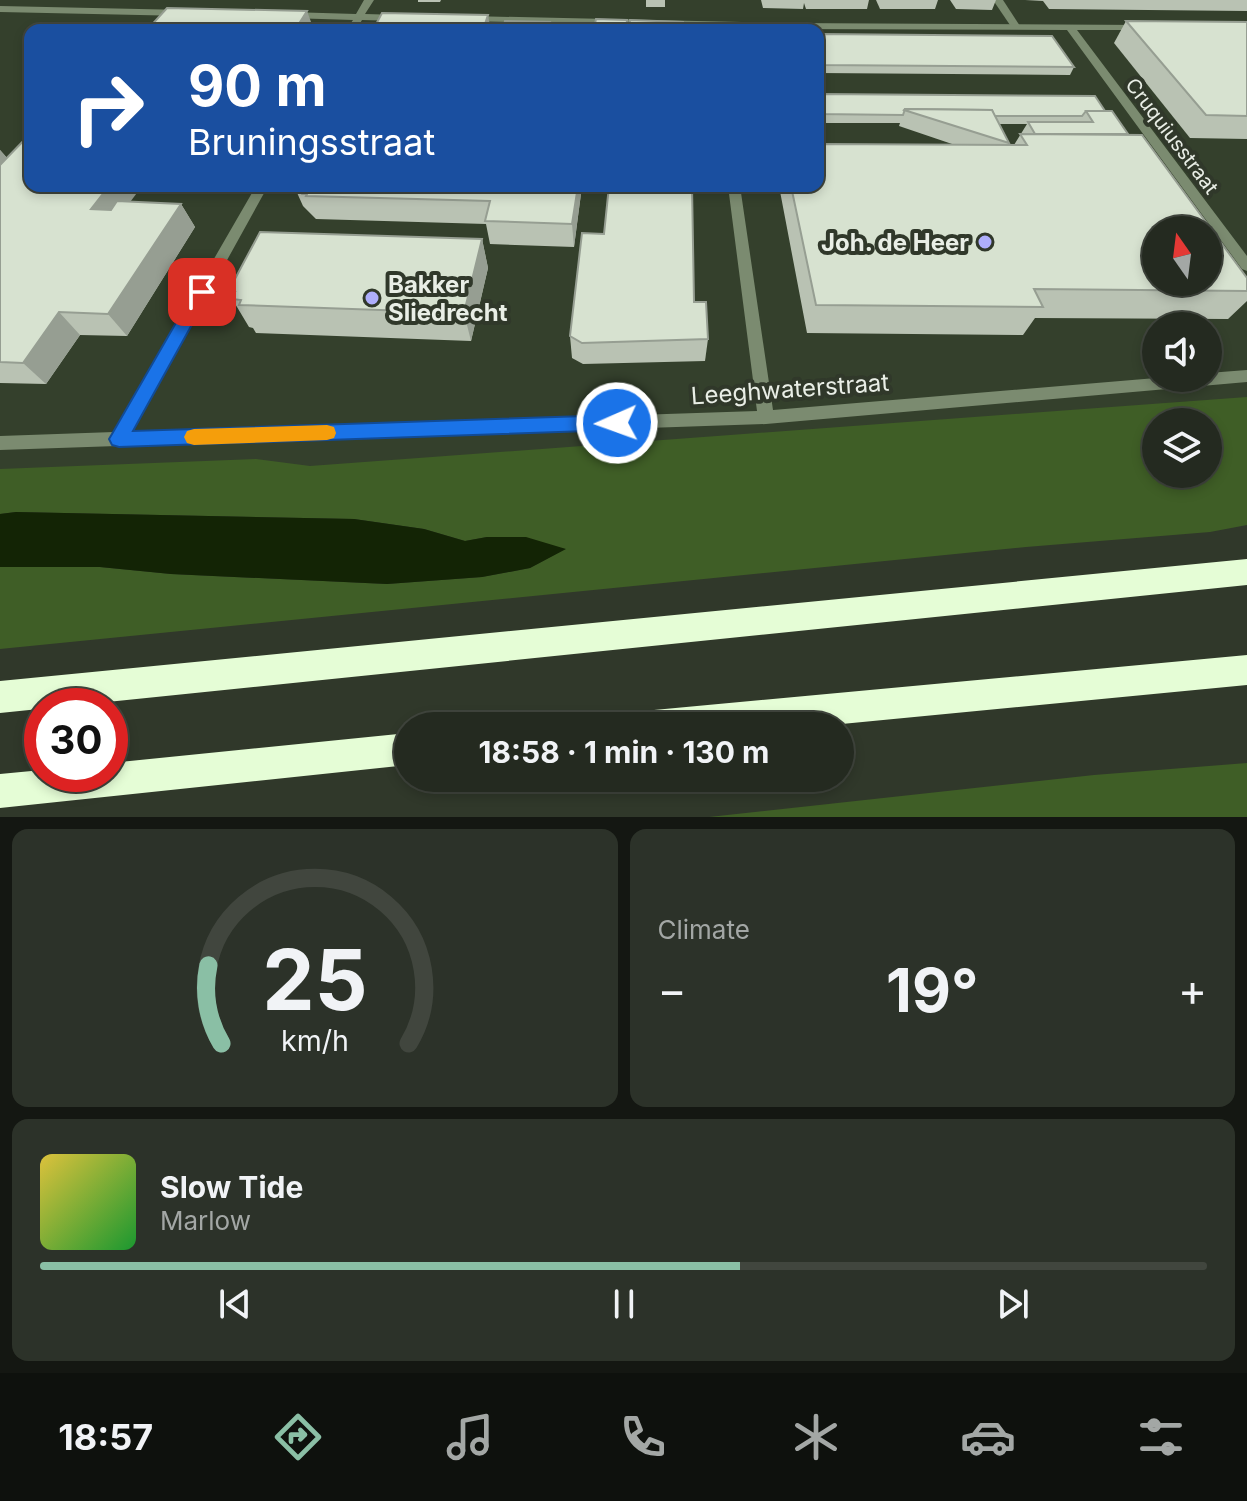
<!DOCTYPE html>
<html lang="en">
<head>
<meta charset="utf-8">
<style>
	body { margin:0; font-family:Inter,sans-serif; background:#2c3229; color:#f1f3f6; height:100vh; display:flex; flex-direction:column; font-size:30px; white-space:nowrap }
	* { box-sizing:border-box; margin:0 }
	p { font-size:26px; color:#a3a7a5 }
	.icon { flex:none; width:44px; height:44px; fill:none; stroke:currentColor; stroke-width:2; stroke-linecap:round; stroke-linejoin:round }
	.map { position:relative; height:817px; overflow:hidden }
	.details { display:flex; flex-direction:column; gap:12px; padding:12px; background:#141712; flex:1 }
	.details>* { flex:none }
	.guide { position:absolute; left:24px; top:24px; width:800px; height:168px; border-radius:16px; box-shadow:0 4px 12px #0003,0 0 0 2px #41463e; background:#1a4fa0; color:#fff; overflow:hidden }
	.needle { width:52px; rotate:346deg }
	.tools { position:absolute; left:1142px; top:216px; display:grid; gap:16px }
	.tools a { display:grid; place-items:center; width:80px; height:80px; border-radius:50%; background:#242a20; box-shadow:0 4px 12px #0003,0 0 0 2px #41463e; font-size:40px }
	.speed { position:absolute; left:24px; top:688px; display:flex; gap:16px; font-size:40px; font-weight:700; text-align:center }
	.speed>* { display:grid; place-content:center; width:104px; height:104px; border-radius:50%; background:#242a20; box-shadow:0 4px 12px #0003,0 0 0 2px #41463e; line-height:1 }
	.speed .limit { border:12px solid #d22; background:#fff; color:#111 }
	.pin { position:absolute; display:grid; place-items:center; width:68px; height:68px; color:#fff; margin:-34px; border-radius:16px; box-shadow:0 4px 12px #0006 }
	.me { position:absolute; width:88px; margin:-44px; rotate:268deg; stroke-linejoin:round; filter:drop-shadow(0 0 6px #0008) }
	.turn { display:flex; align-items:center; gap:28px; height:168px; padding:0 32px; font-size:36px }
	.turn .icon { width:104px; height:104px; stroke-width:2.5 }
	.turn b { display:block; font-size:56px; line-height:68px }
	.big { font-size:60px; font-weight:700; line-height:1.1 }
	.details .card { flex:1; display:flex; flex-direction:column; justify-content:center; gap:12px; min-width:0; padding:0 28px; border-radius:16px; background:#2c3229 }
	.details .dial { align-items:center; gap:0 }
	.dial svg { height:208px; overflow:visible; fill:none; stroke:#41463e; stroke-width:7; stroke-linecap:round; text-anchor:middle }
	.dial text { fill:#f1f3f6; stroke:none }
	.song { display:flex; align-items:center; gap:24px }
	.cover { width:96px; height:96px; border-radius:12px; background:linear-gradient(135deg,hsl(50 70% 55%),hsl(130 70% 35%)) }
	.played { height:8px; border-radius:4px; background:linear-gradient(90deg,#8abfa5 60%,#41463e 60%) }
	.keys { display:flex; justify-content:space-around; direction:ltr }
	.heat { display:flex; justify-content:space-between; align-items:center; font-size:44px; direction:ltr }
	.details .tiles { flex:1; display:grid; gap:12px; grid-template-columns:1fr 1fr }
	.card:last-child { grid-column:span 2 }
	.trip { position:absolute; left:394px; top:712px; width:460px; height:80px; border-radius:40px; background:#242a20; box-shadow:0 4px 12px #0003,0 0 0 2px #41463e; font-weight:700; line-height:80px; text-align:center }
	.tabs { display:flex; height:128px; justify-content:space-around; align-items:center; background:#0e110d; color:#a3a7a5 }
	.tabs .icon { width:56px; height:56px }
	.tabs .current { color:#8abfa5 }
	.tabs b { font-size:36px; color:#f1f3f6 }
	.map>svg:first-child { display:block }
	.built { fill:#34402c; fill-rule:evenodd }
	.green { fill:#3f5e26; fill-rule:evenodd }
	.water { fill:#132405 }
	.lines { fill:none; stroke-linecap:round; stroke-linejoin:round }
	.service { fill:#7b8b70; fill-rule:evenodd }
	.minor { fill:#7b8b70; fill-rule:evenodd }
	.motorway { fill:#e5fdd6; fill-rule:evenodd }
	.wall { fill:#b9c2b3; fill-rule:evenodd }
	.shaded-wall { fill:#969e92 }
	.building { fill:#d7e2d0; stroke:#969e92; stroke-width:2; fill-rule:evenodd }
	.route { fill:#1a73e8; stroke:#114b97; stroke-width:2 }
	.slow { fill:#f59e0b }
	.poi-dot { fill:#aeaefb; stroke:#30382a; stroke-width:3 }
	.labels { text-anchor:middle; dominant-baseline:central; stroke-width:8; stroke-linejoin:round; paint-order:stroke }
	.far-street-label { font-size:20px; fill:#e9eee6; stroke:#30382a }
	.poi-label { font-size:24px; font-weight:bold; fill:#e9eee6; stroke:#30382a; text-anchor:end }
	.street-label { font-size:24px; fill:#e9eee6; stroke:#30382a }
</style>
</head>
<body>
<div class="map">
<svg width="1247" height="817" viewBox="0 0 1247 817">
	<rect width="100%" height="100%" fill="#30382a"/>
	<path class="built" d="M 0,0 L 1247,0 L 1247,425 L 1156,422 L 0,495 ZM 30,30 L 818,30 L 818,186 L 30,186 ZM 1156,230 L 1208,230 L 1208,282 L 1156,282 ZM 1156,326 L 1208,326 L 1208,378 L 1156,378 Z"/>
	<g class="green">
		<path d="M 1247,397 L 1247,525 L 1210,532 L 1026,547 L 0,649 L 0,567 L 100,567 L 171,574 L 387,584 L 482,577 L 530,568 L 565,549 L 487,537 L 465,541 L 424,529 L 354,519 L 16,512 L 0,514 L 0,469 L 256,459 L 310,466 ZM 1156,422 L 1208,422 L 1208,474 L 1156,474 Z"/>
		<polygon points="1247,763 1247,817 709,817 1094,775"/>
	</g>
	<polygon class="water" points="16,512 354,519 424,529 465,541 487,537 526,537 566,549 530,568 482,577 387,584 171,574 100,567 0,567 0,514"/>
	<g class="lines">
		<polygon class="service" points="993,0 1003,0 1020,26 1018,28 1012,28"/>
		<g class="minor">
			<polygon points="364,0 374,0 365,14 401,15 406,18 401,21 362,20 356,30 346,30 353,20 289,18 284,15 289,12 356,14"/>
			<polygon points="0,6 186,10 191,13 186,16 0,12"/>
			<polygon points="469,16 783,23 1144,25 1144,29 1141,30 1077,30 1247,256 1247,271 1242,269 1067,30 783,29 466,21 466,17"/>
			<polygon points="256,186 268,186 132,432 757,411 728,186 740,186 773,410 1156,378 1208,378 1208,373 1247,370 1247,382 766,424 0,450 0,436 114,432"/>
		</g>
		<g class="motorway">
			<polygon points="1247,559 1247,585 0,713 0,681"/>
			<polygon points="1247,655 1247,685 821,726 638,726 643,715 654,710"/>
			<polygon points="408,733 408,765 0,808 0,774 42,770 42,774 110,774 110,763"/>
		</g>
	</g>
	<g class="wall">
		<polygon points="418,0 441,0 440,2 418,2"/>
		<rect x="646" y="0" width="19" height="7"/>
		<polygon points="761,0 869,0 867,9 806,9 804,3 803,9 763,8"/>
		<polygon points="876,0 938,0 935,9 880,9"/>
		<polygon points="950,0 996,0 992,10 956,9"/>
		<polygon points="1025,0 1247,0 1247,11 1049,9 1043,1"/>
		<polygon points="1126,21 1247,22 1247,139 1190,138 1114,43"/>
		<polygon points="818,34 1074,67 1070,75 818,73"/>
		<path d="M 818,94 L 1105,111 L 1128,134 L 1247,278 L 1247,301 L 1228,319 L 1035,318 L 1023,335 L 807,333 L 779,186 L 818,186 L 955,145 L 899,126 L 900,123 L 818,123 ZM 999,124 L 1027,124 L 1014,145 L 1008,145 L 1009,143 Z"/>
		<polygon points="0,150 7,158 130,202 181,204 195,227 127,336 80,335 46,384 0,383"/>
		<polygon points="294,186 582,186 574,247 490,244 486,224 316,219 303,206"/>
		<polygon points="604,234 694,302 708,339 705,361 583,364 572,358 570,336"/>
		<polygon points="482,239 488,268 471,341 256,333 253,328 249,327 228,292"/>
	</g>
	<g class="shaded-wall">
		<polygon points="307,11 314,30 295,30"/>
		<polygon points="488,15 491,30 483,30"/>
		<polygon points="0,150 9,160 0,171"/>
		<polygon points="109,186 142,186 108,232 91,209"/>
		<polygon points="578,186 582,186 574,247 572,224"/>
		<polygon points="181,204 195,227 127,336 108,314"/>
		<polygon points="482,239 488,268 471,341 464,313"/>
		<polygon points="59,312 80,335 46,384 23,363"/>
	</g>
	<g class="building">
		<polygon points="167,8 307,11 295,30 147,30"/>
		<polygon points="382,13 488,15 483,30 373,30"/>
		<polygon points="596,19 627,20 626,30 561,30 561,27 594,28"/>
		<polygon points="630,20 683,22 683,30 629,30"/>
		<polygon points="505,21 550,22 548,30 547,30 547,27 532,27 529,30 495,30 496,26 504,26"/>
		<polygon points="1126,21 1247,22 1247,116 1206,115"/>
		<polygon points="532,27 547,27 546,30 529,30"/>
		<polygon points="818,34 1052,36 1074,67 818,65"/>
		<polygon points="818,94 1095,96 1105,111 1086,111 1082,116 994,116 992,110 905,109 903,115 818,114"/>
		<polygon points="905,109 992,110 1009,143 904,110"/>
		<polygon points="1086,111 1112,111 1128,134 1035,134 1028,122 1093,122"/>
		<polygon points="30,134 30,186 109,186 91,209 111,210 117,201 181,204 108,314 59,312 23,363 0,362 0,165"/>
		<path d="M 1020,134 L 1142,135 L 1247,278 L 1247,291 L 1034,289 L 1043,307 L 816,305 L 791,186 L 818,186 L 818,144 L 1027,145 ZM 1156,230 L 1208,230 L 1208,282 L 1156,282 Z"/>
		<polygon points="296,186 578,186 572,224 485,221 490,201 306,196 307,194 302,194"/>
		<polygon points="609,186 692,186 694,302 706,302 708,339 582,343 570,336 582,233 604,234"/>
		<polygon points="260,232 482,239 464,313 239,305 241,300 232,299 235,292 228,292"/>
	</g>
	<polygon class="route" points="202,287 210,292 133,431 617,415 624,417 627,423 624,428 617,430 119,447 112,445 109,439 112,434 196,288"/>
	<polygon class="slow" points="327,425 334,427 336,433 334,438 327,440 194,445 187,443 184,437 187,431 194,429"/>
	<g class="poi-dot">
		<circle cx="985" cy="242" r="8"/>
		<circle cx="372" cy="298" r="8"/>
	</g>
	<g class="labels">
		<g class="far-street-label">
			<text transform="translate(1172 136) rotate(53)">Cruquiusstraat</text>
		</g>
		<g class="poi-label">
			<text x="969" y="242">Joh. de Heer</text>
			<text x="388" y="284" text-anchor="start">Bakker<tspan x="388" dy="28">Sliedrecht</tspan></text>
		</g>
		<g class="street-label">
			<text transform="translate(790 389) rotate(-4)">Leeghwaterstraat</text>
		</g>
	</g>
</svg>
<div class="tools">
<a><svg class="needle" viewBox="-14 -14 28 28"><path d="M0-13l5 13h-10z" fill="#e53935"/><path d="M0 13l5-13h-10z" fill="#a3a7a5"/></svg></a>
<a><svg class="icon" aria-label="sound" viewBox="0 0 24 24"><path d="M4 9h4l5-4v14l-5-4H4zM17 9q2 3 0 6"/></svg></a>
<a><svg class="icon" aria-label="layers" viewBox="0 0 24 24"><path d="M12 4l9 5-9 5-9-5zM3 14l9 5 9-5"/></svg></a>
</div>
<div class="speed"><div class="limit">30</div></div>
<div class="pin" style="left:202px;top:292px;background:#d93025"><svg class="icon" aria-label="arrive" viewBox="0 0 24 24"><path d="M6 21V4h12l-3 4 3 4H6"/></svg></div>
<svg class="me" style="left:617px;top:423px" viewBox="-20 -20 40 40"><circle r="17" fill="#1a73e8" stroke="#fff" stroke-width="3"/><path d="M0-11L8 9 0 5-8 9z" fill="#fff"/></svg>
<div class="trip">18:58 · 1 min · 130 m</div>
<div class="guide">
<div class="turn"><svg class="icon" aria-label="right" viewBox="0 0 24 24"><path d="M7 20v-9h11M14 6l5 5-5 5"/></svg><div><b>90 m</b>Bruningsstraat</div></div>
</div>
</div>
<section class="details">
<div class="tiles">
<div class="card dial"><svg viewBox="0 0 100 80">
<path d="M14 69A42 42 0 1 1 86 69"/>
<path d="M14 69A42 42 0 0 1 9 39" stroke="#8abfa5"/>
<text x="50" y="56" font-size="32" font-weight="700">25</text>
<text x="50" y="72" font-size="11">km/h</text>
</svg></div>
<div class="card"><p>Climate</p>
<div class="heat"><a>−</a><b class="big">19°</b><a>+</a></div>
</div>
<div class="card">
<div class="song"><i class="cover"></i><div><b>Slow Tide</b><p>Marlow</p></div></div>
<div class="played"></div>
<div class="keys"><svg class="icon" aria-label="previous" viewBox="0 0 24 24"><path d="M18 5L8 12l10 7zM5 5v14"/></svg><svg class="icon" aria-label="pause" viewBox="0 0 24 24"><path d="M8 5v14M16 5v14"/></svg><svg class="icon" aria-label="next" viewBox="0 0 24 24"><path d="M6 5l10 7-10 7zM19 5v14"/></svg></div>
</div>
</div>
</section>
<nav class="tabs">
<b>18:57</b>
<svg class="icon current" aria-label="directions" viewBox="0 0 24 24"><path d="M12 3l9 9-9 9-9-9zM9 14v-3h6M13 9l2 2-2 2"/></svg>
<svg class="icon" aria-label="music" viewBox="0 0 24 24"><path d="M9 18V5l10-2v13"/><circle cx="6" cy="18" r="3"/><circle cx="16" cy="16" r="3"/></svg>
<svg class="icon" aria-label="phone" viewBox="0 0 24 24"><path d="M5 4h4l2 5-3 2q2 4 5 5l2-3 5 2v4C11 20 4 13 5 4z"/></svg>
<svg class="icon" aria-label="climate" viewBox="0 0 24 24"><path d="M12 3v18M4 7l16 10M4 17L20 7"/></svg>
<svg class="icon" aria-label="car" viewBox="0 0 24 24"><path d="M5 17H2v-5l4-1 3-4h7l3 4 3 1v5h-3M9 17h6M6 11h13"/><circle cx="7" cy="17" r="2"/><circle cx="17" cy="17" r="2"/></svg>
<svg class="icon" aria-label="filters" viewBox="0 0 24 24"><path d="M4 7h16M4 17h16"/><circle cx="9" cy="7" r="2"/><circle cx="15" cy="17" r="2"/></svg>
</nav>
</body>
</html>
